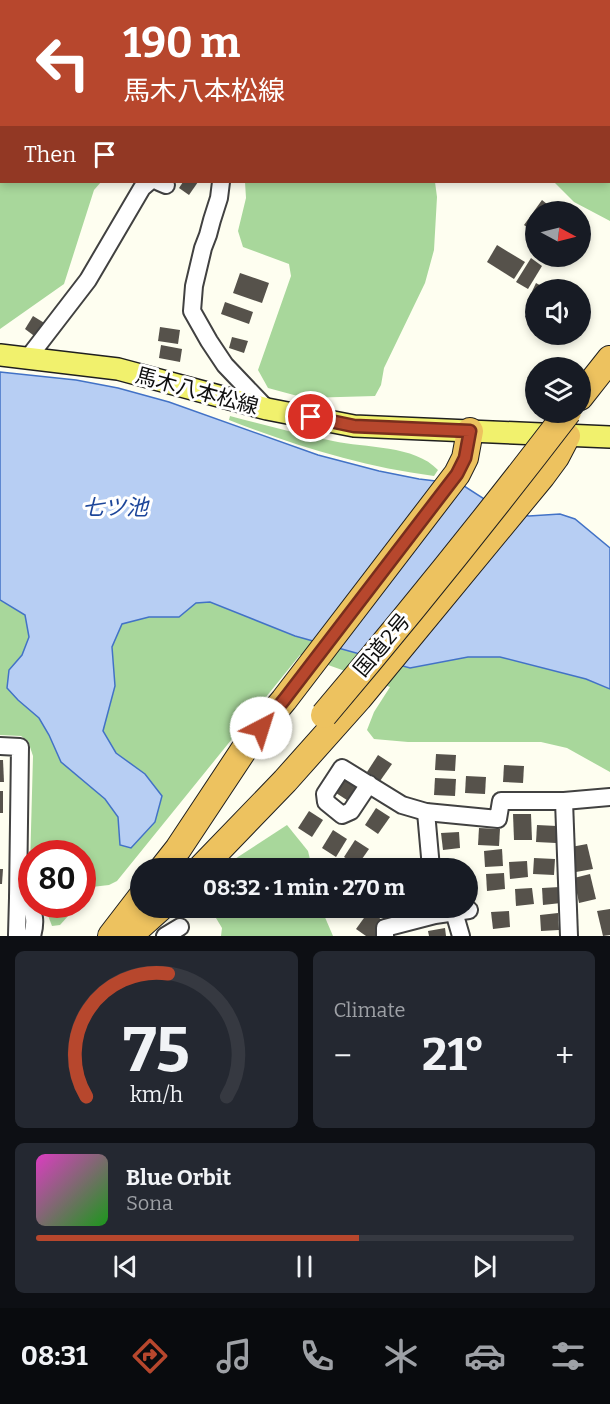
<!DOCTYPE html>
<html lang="en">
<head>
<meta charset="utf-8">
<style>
	body { margin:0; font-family:Bitter,"Noto Sans JP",serif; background:#242831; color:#f1f3f6; height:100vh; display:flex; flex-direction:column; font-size:22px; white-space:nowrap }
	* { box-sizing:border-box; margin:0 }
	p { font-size:20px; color:#9ea1a6 }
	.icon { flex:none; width:33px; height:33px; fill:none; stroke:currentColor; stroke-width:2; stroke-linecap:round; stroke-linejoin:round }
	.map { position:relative; height:936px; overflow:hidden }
	.drawer { display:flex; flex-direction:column; gap:15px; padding:15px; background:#0d0f14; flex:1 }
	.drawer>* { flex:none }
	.guide { position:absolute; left:0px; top:0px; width:610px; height:183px; box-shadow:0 3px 9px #0003; background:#b7472d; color:#fff; overflow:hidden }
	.needle { width:39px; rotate:97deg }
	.controls { position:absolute; left:525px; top:201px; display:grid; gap:12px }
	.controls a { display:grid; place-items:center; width:66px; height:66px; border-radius:50%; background:#171b24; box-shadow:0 3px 9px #0003; font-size:30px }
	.speed { position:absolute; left:18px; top:840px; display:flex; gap:12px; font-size:30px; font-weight:700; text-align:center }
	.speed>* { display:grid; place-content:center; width:78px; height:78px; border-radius:50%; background:#171b24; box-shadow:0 3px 9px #0003; line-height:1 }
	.speed .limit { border:9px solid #d22; background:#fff; color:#111 }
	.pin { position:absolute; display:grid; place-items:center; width:51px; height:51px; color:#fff; margin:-26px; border:3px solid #fff; border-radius:50%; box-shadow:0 2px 6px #0007 }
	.me { position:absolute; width:66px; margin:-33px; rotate:40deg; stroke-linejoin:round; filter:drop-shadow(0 0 4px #0008) }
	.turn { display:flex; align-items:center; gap:21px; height:126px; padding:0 24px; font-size:27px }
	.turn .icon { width:78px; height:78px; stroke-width:2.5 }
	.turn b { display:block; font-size:42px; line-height:51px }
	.then { display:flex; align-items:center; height:57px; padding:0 24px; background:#0003; gap:12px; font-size:22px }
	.big { font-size:45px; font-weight:700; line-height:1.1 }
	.drawer .card { flex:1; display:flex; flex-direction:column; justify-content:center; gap:9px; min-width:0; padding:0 21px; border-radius:9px; background:#242831 }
	.drawer .dial { align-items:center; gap:0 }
	.dial svg { height:156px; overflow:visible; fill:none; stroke:#363941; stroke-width:7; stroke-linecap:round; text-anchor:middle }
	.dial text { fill:#f1f3f6; stroke:none }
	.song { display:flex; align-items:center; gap:18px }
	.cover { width:72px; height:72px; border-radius:9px; background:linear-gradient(135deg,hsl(310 70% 55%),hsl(120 70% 35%)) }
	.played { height:6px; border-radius:3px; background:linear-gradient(90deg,#b7472d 60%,#363941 60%) }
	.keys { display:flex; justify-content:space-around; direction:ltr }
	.heat { display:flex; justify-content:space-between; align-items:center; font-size:33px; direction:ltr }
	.drawer .tiles { flex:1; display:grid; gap:15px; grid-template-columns:1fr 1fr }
	.card:last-child { grid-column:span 2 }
	.trip { position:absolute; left:130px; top:858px; width:348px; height:60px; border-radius:30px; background:#171b24; box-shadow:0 3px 9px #0003; font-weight:700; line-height:60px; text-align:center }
	.tabs { display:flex; height:96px; justify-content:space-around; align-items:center; background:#090b0e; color:#9ea1a6 }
	.tabs .icon { width:42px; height:42px }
	.tabs .active { color:#b7472d }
	.tabs b { font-size:27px; color:#f1f3f6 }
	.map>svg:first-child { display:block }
	.forest { fill:#a8d79b }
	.water { fill:#b7cef3; stroke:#4272c6; stroke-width:1.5 }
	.building { fill:#56524b }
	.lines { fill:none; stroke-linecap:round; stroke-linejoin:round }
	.minor-casing { stroke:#414141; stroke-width:20 }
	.major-casing { stroke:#1f1f1f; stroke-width:24 }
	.highway-casing { stroke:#1f1f1f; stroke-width:28 }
	.minor { stroke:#fff; stroke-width:16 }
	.major { stroke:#f1f16d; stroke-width:21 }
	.highway { stroke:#edc25f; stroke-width:26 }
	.highway-bridge-casing { stroke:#1f1f1f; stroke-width:28; stroke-linecap:butt }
	.highway-bridge { stroke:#edc25f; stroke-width:26 }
	.route-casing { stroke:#772e1d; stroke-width:15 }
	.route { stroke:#b7472d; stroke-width:10 }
	.labels { text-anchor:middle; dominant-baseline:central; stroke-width:6; stroke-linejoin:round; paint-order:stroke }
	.street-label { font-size:21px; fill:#0e0e0e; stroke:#fff }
	.water-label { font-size:22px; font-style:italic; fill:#1d469a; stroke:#fff }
</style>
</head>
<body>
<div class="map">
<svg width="610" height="936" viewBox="0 0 610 936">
	<rect width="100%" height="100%" fill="#fefef0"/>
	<g class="forest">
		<polygon points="0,0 440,0 440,2 2,2 2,182 101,182 94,190 64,284 0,329"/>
		<polygon points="500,0 610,0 610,221 574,202 554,182 609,182 609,2 501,2"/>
		<polygon points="245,182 435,182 437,197 434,250 425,283 384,368 381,385 375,396 305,398 268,388 258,370 291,276 289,264 243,247 238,231 246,198"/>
		<path d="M 230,416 C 264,425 298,434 333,441 C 365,448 415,445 438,470 L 434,476 C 364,467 295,446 229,420 Z"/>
		<polygon points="0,600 25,615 29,637 22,655 9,670 18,700 39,718 49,735 61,762 105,799 118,817 120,845 145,774 116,753 103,731 115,686 112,646 122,624 149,617 179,617 196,603 210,602 295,636 410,668 468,657 500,657 586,679 610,689 610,772 567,748 541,742 408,742 374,739 367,730 374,712 390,687 300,655 117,881 109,885 83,888 82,854 32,854 31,872 30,867 33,756 28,741 21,736 0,735"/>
		<polygon points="287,825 308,851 312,868 221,868"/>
		<polygon points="44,905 66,905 69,915 60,925 52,926"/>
		<polygon points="210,908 321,908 333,936 221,936 222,928"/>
	</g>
	<polygon class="water" points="0,372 76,380 118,388 169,402 318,455 379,471 419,479 461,484 506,513 529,516 560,514 575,519 610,548 610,689 586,679 500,657 468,657 410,668 295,636 210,602 196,603 179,617 149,617 122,624 112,647 115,686 103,731 116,753 145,774 162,796 155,822 131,848 120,845 118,817 105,799 61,762 49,735 39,718 18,700 7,688 9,670 22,655 29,637 25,615 0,600"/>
	<g class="building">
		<polygon points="183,182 198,182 189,195 179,188"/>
		<polygon points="542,200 557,212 536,212 536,234 524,225"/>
		<polygon points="497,245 525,262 514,279 487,262"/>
		<polygon points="531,258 542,266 528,289 516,282"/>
		<polygon points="240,273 269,283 262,303 233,293"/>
		<polygon points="536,283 545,288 544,290 536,290 536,306 527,302"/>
		<polygon points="225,302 253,312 249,324 221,314"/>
		<polygon points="528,310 536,313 534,321 525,317"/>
		<polygon points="33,316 46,324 37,338 25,329"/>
		<polygon points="160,327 180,330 178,344 158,341"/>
		<polygon points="232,337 248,341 244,353 229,348"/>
		<polygon points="161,345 182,349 180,362 159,358"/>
		<polygon points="436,754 456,755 455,771 435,770"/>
		<polygon points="378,755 392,764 380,781 367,772"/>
		<polygon points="0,760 3,760 4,782 0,782"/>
		<polygon points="504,765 524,766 523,783 503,782"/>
		<polygon points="348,775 361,785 350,802 336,793"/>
		<polygon points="466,776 486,777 485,794 465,793"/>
		<polygon points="435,778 456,779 455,796 434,795"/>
		<rect x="0" y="791" width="3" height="22"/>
		<polygon points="376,808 390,817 378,834 365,825"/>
		<polygon points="309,811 323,820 312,837 298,828"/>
		<polygon points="513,814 531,814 532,840 514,840"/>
		<polygon points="537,825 557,826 556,843 536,842"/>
		<polygon points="479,828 500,829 499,846 478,845"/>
		<polygon points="333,830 347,839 336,857 322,848"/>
		<polygon points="459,832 460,848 443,850 441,833"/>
		<polygon points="355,840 369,849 357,866 344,857"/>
		<polygon points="587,844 593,869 576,872 571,847"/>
		<polygon points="502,849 503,866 485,867 484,851"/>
		<polygon points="392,858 412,868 387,868"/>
		<polygon points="534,858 555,859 554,875 533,874"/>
		<polygon points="527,861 528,877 510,879 509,862"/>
		<polygon points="0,869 3,869 2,884 0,884"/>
		<polygon points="504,873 505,889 487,891 486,874"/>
		<polygon points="590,874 596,899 579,903 574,878"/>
		<polygon points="560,887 561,903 543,905 542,888"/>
		<polygon points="532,888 534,904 516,906 515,889"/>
		<polygon points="610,909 610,935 603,936 597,911"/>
		<polygon points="369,911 385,922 375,936 366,936 356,929"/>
		<polygon points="509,911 510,927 493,929 491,912"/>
		<polygon points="558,913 559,930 541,931 540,915"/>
		<polygon points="445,928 446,936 429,936 428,931"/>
	</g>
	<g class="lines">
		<defs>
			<g id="minor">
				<polyline points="251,2 252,0"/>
				<polyline points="159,182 166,185"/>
				<polyline points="221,182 219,198 212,220 208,235 203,248 194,286 192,311 209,341 225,365 267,409"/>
				<polyline points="28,358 88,280 142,188 149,182"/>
				<path d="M 0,746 L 20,747 L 18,898 L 27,901 C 35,913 36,922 32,936"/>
				<polyline points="369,784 351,811 342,815 326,802 325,794 342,768 402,805 426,812 498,819 501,801 564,801 610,797"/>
				<polyline points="564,801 569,936"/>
				<polyline points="426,812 431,868"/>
				<polyline points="454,912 461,936"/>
				<polyline points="17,935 18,898"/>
				<polyline points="165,936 180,927"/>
				<polyline points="385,936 385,928 435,915 469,910"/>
			</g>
			<polyline id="major" points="0,355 118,369 267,409 354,426 610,437"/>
			<g id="highway">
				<polyline points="580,397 610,359"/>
				<polyline points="163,868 178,849 249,742 284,700 457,474 465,458 470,431"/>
				<polyline points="201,868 285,781 359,698 542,476 556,457 567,436"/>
				<polyline points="111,936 141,897"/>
				<polyline points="129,936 160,908"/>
			</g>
		</defs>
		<use href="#minor" class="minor-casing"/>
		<use href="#major" class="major-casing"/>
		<use href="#highway" class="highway-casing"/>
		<use href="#minor" class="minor"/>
		<use href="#major" class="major"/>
		<use href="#highway" class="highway"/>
		<defs>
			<path id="highway-bridge" d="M 324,715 C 408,616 489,515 568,412"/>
		</defs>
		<use href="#highway-bridge" class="highway-bridge-casing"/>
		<use href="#highway-bridge" class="highway-bridge"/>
	</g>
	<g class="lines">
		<defs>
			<polyline id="route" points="261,728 284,700 457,474 465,458 470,431 354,426 311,417"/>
		</defs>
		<use href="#route" class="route-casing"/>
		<use href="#route" class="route"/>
	</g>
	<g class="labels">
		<g class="street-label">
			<text transform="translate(197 391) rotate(15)">馬木八本松線</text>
			<text transform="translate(382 645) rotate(-50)">国道2号</text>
		</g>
		<g class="water-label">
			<text x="115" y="507">七ツ池</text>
		</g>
	</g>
</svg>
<div class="controls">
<a><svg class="needle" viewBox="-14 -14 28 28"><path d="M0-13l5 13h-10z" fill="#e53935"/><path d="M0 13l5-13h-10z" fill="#9ea1a6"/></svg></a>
<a><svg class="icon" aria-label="sound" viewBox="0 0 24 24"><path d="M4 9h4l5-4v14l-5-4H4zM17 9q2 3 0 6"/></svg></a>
<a><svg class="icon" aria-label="layers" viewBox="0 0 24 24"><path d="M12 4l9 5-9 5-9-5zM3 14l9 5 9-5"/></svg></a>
</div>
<div class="speed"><div class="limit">80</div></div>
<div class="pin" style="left:311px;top:417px;background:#d93025"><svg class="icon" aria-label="arrive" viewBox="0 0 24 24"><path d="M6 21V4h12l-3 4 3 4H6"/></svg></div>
<svg class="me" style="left:261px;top:728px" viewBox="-20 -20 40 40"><circle r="19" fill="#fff"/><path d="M0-13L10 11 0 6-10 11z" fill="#b7472d"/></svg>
<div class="trip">08:32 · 1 min · 270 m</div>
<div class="guide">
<div class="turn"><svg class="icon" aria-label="left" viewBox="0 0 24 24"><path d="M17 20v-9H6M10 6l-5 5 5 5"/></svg><div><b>190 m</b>馬木八本松線</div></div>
<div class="then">Then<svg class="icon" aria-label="arrive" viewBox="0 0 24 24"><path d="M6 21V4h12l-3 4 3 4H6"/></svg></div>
</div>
</div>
<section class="drawer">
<div class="tiles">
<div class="card dial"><svg viewBox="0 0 100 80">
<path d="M14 69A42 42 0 1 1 86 69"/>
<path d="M14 69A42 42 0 0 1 56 6" stroke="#b7472d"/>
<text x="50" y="56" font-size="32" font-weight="700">75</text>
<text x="50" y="72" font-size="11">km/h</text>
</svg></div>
<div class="card"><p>Climate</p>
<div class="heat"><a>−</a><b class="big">21°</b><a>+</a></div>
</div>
<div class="card">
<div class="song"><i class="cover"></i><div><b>Blue Orbit</b><p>Sona</p></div></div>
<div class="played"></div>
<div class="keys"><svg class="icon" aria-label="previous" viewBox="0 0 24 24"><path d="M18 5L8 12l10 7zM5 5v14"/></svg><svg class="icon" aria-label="pause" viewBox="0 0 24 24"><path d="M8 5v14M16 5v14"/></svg><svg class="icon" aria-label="next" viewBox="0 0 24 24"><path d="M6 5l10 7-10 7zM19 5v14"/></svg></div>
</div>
</div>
</section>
<nav class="tabs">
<b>08:31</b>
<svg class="icon active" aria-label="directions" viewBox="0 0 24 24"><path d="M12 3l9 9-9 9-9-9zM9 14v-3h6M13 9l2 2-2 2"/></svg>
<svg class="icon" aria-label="music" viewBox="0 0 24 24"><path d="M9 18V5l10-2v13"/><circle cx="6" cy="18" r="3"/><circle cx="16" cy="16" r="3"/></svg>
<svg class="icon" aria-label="phone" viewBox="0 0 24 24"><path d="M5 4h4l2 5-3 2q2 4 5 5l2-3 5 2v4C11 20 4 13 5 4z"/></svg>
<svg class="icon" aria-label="climate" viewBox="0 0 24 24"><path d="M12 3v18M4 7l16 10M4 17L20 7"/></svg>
<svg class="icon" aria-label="car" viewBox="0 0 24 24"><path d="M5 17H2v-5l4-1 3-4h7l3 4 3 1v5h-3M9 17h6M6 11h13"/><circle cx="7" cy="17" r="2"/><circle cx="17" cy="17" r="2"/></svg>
<svg class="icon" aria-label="filters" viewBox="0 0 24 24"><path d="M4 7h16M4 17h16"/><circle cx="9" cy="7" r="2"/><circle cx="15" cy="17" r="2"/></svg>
</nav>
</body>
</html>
